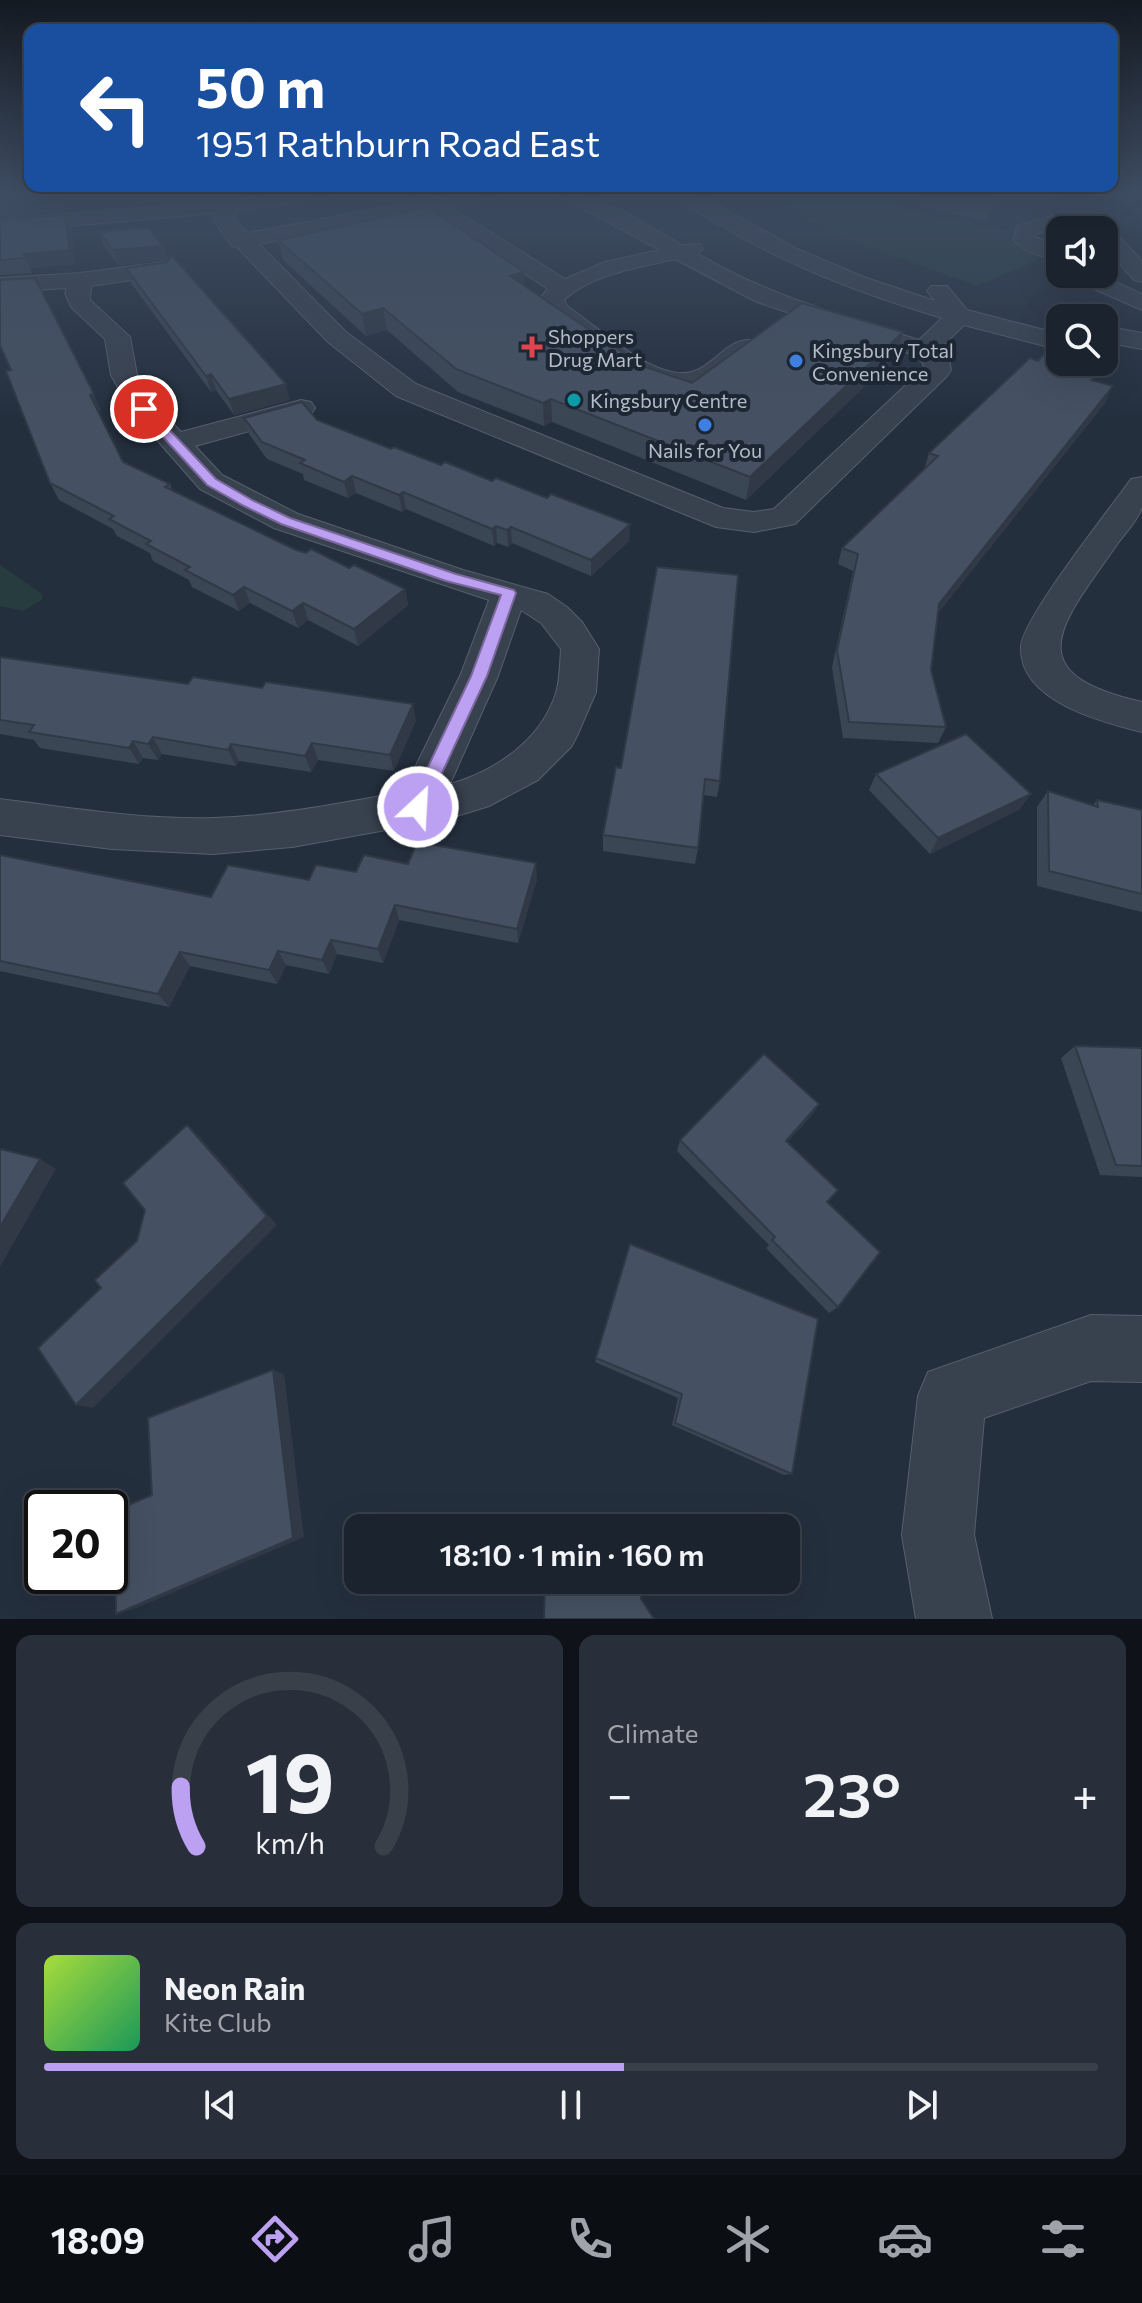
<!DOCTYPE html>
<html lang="en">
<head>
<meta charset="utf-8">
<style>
	body { margin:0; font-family:Commissioner,sans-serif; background:#282f3a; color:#f1f3f6; height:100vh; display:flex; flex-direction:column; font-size:30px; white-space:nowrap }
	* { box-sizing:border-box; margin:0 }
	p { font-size:26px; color:#a0a4aa }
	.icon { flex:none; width:44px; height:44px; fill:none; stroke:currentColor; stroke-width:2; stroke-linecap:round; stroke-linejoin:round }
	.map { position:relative; height:1619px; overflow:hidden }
	.drawer { display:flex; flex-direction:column; gap:16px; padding:16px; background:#0f1319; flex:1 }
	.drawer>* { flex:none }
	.top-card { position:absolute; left:24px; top:24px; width:1094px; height:168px; border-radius:16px; box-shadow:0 8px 32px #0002,0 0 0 2px #39404a; background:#1a4fa0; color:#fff; overflow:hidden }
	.fabs { position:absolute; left:1046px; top:216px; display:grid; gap:16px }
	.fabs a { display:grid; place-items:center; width:72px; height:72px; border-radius:16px; background:#1b232e; box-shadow:0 8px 32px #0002,0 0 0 2px #39404a; font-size:40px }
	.speed { position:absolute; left:24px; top:1490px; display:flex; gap:16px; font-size:40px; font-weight:700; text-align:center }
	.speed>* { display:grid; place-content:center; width:104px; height:104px; border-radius:50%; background:#1b232e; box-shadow:0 8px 32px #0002,0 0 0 2px #39404a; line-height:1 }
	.speed .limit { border:4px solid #111; border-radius:12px; background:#fff; color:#111 }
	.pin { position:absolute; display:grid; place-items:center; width:68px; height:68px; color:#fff; margin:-34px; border:4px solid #fff; border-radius:50%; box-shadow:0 2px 8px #0007 }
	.me { position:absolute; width:88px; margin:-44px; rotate:25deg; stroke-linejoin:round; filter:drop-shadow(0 0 6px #0008) }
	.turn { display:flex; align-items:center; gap:28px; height:168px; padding:0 40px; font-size:36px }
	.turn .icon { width:104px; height:104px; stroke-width:2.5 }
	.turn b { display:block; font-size:56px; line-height:68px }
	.big { font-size:60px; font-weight:600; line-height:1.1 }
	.drawer .widget { flex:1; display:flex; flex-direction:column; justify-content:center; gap:12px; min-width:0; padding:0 28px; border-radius:16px; background:#282f3a }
	.drawer .dial { align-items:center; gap:0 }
	.dial svg { height:208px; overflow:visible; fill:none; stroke:#39404a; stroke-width:7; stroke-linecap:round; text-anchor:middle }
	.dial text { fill:#f1f3f6; stroke:none }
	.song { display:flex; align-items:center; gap:24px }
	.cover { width:96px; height:96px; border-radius:12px; background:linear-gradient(135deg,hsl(80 70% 55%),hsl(150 70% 35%)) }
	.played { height:8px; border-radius:4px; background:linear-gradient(90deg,#bca0f2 55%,#39404a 55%) }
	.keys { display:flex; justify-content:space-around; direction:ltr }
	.heat { display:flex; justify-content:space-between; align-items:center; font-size:44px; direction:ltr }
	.drawer .tiles { flex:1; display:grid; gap:16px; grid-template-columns:1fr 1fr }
	.widget:last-child { grid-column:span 2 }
	.trip { position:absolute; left:344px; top:1514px; width:456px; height:80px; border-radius:16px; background:#1b232e; box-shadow:0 8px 32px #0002,0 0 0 2px #39404a; font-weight:600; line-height:80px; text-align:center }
	.menu { display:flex; height:128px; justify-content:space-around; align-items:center; background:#0b0e12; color:#a0a4aa }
	.menu .icon { width:56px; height:56px }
	.menu .selected { color:#bca0f2 }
	.menu b { font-size:36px; color:#f1f3f6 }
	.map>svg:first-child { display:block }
	.green { fill:#263c3f }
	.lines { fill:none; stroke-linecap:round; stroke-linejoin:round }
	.minor-casing { stroke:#565f6c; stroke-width:2 }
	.minor { fill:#38414e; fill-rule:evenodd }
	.wall { fill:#3b4654 }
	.shaded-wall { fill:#303945 }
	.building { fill:#455162; stroke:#303945; stroke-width:2 }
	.route { fill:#bca0f2; stroke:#7a689d; stroke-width:2 }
	.health-dot { fill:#e0444e; stroke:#1d2633; stroke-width:3 }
	.shop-dot { fill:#3f7fe0; stroke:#1d2633; stroke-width:3 }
	.culture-dot { fill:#0f9aa8; stroke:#1d2633; stroke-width:3 }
	.labels { text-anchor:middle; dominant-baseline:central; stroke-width:8; stroke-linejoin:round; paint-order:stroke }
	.far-poi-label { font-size:20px; fill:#b4bcc9; stroke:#1d2633; text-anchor:start }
</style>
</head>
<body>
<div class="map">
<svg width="1142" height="1619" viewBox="0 0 1142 1619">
	<rect width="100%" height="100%" fill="#242f3e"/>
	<g class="green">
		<polygon points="761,193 888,193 905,210 1005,230 1013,245 1043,257 978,286 835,235"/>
		<polygon points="0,565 42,594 42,600 23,611 0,606"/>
	</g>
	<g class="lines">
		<defs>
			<g id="minor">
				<path d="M 225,193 L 238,193 L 241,198 L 282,193 L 335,193 L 325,199 L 237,210 L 235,220 L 248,233 L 414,202 L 404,193 L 427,193 L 435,198 L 462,193 L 502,193 L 499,197 L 450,207 L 565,279 L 605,262 L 660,250 L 554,193 L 581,193 L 630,215 L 682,245 L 700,244 L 703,249 L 698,254 C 767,295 843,316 919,340 L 942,318 C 862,294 785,265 713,221 C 700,213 682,205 672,193 L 695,193 L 795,248 L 861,276 L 935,301 L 927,291 L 931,286 L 947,286 L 967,310 L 1060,334 L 1060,350 L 964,325 L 939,349 L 949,360 L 951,370 L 947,376 L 795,524 L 754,532 L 716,527 L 396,396 L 328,342 L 237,247 L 232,246 L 214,221 L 216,213 L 0,232 L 0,220 L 220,201 ZM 429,211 L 548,289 L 539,299 C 551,320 569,331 588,345 C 635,381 684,409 737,367 C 745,360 754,354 760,346 L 756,341 C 727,333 714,371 685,373 C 647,375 598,327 567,306 L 564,300 C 591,274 639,268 675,259 L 757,302 L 914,355 L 923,363 L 924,368 L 774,509 L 754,512 L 723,508 L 416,384 L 346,332 L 259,244 Z"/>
				<path d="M 1052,216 L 1102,219 L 1104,226 L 1111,228 L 1142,261 L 1142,282 L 1134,280 L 1104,245 L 1104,230 L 1053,228 L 1035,234 L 1035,237 L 1060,246 L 1060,260 C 1043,257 1025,253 1013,240 L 1017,226 Z"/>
				<path d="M 163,262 L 171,264 L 174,269 L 171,274 L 91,286 L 90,300 L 130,337 L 137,375 L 155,405 L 181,432 L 301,400 L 311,402 L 315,408 L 311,414 L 195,446 L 222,475 L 298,514 L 463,570 L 548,594 L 567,607 L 582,622 L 599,649 L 596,692 L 577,736 L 571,747 L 538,780 L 489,806 L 447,819 L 292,847 L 213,854 L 112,849 L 0,835 L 0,799 C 71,808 143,820 214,818 C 278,816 341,803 403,792 L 460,676 L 489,600 L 274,528 L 200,489 L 130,409 L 111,375 L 105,339 L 71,307 L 65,293 L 67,288 L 0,292 L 0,278 L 81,273 ZM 521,610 L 541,623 L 561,649 C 560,663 560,680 556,693 C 541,740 496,771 450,784 L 498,676 Z"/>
				<polygon points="1068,274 1098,274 1142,294 1142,310 1071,279"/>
				<polygon points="1104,326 1142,333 1142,349 1104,342"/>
				<path d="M 1142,477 C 1142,486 1142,499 1142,507 C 1139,519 1125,533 1118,543 C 1065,620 1011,673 1142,702 L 1142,732 C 1102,722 1019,701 1021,647 C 1021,620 1111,508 1131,479 Z"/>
				<polygon points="1091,1315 1142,1316 1142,1382 1091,1381 984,1418 974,1535 992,1619 916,1619 902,1535 918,1396 928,1372"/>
			</g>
		</defs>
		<use href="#minor" class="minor-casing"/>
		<use href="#minor" class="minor"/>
	</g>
	<g class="wall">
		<polygon points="921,193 1003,193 986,221 918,206"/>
		<polygon points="65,215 71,229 75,264 30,268 32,273 0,275 0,220"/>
		<polygon points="99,232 163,246 168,260 118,265 104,246"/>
		<polygon points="278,240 525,286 643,366 692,383 897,355 746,500 552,422 544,426 458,392 387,330 366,336 283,260"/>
		<polygon points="126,268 290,400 234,415 216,390 211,392 131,283"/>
		<polygon points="11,370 101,410 98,411 123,462 170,484 172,490 296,550 405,589 408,605 358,646 308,620 298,628 250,603 239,611 192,587 189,580 153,561 150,553 117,536 113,529 59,500 50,483"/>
		<polygon points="1094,381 1113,386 1105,403 938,613 931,670 946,727 938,743 843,738 832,667 853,571 838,564 842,548 924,470 929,453"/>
		<polygon points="244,418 317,420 391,449 630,524 629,541 591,576 512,543 508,547 497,543 494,546 406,509 402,512 356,493 348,498 304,480 303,474 267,459 249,434"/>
		<polygon points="0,657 416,720 394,771 318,760 311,772 239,761 236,766 162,754 158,760 143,758 139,764 40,748 34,740 0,734"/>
		<polygon points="616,767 720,781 717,797 704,795 698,848 695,864 603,851 603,835"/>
		<polygon points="876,774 1020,809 930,854 869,790"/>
		<polygon points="1048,791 1093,805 1097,800 1142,810 1142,912 1037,886 1037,807"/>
		<polygon points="0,855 211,897 408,864 537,879 518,943 399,920 383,963 337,954 329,974 286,965 277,984 190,966 169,1007 0,971"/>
		<polygon points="1075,1046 1142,1048 1142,1177 1100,1175 1061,1058"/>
		<polygon points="819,1104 812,1115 787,1142 827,1202 838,1307 829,1313 766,1248 769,1245 677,1151 680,1140"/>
		<polygon points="630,1244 792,1474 784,1475 672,1425 678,1398 595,1362"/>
	</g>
	<g class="shaded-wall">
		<polygon points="63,193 66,193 68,211 0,217 0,203"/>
		<polygon points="996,193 1003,193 986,221"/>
		<polygon points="65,215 71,229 75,264 30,268 23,254"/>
		<polygon points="163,246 168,260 118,265 113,250"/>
		<polygon points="524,272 525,293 510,276"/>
		<polygon points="383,308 387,330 366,336 362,314"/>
		<polygon points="903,332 897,355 746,500 750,477"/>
		<polygon points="211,374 216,390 211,392 206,376"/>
		<polygon points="286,384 290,400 234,415 229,399"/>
		<polygon points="1113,386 1105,403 932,621 939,604"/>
		<polygon points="94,394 101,410 97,411 90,395"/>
		<polygon points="551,399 552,422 544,426 543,403"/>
		<polygon points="352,476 356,493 348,498 344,482"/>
		<polygon points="403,492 406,509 402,512 399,495"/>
		<polygon points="630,524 629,541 591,576 591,560"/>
		<polygon points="496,526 497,543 494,546 492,529"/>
		<polygon points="511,527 512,543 508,547 507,530"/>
		<polygon points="244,587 250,603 239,611 233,595"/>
		<polygon points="405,589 408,605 358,646 354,629"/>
		<polygon points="303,603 308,620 298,628 292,611"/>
		<polygon points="413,704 416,720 394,771 390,755"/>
		<polygon points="153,737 162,754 158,760 148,744"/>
		<polygon points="133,741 143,758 139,764 129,748"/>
		<polygon points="312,743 318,760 311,772 305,756"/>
		<polygon points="231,744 239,761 236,766 228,750"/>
		<polygon points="1031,794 1020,809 930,854 938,838"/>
		<polygon points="536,863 537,879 518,943 517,929"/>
		<polygon points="395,905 399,920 383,963 378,949"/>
		<polygon points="331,940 337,954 329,974 322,960"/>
		<polygon points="278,951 286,965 277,984 269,970"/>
		<polygon points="180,952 190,966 169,1007 158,994"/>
		<polygon points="819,1104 812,1115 779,1151 786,1141"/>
		<polygon points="187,1125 199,1136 277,1225 93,1408 76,1405"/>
		<polygon points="40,1159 56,1169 0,1267 0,1227"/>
		<polygon points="273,1370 284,1374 304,1537 134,1609 116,1614"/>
	</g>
	<g class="building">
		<polygon points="0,193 63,193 63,197 0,203"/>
		<polygon points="428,207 524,272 510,276 643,366 692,383 802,303 903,332 750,477 551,399 543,403 456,369 383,308 362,314 278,240"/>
		<polygon points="65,215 69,250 23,254 25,258 0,260 0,220"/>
		<polygon points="148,228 163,246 113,250 99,232"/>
		<polygon points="172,256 286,384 229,399 211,374 206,376 126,268 167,262"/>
		<polygon points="35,278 94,394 90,395 123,462 170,484 165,487 296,550 306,553 311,549 349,568 354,565 405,589 354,629 303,603 292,611 244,587 233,595 185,570 190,567 146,544 151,541 109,519 114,516 50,483 6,371 11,370 0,345 0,280"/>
		<polygon points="1043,355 1060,360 1060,362 1067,362 1099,371 1091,380 1113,386 939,604 931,670 946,727 849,722 837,650 858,554 842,548 938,456 929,453 1030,358 1038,361"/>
		<polygon points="302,402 317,420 391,449 394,447 441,465 445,462 492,481 496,478 547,498 551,494 630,524 591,560 511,527 507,530 496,526 492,529 403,492 399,495 352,476 344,482 300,463 305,460 262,442 244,418"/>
		<polygon points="657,567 738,575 720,781 705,779 698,848 603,835 616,767 621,768"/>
		<polygon points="0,657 188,684 193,677 262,688 266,682 413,704 390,755 312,743 305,756 231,744 228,750 153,737 148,744 133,741 129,748 29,732 34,725 0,720"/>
		<polygon points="966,734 1031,794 938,838 876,774"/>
		<polygon points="1048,791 1098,807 1097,800 1142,810 1142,894 1049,871"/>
		<polygon points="417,842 536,863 517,929 395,905 378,949 331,940 322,960 278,951 269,970 180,952 158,994 0,961 0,855 211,897 228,865 309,880 316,865 356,872 364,855 408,864"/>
		<polygon points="1075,1046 1142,1048 1142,1166 1116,1165"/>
		<polygon points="764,1054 819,1104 786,1141 838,1190 827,1202 880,1252 838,1307 772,1240 775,1237 680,1140"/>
		<polygon points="187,1125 267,1216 76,1405 38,1348 101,1288 95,1280 137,1241 145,1210 123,1183"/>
		<polygon points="0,1149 40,1159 0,1227"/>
		<polygon points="630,1244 818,1319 792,1474 675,1423 682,1394 596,1358"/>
		<polygon points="273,1370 293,1538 116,1614 114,1511 152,1495 148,1418"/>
		<polygon points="545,1580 641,1580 641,1599 654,1619 544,1619"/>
	</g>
	<linearGradient id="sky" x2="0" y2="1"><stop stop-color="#141a22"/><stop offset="0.46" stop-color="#3f4d63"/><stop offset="1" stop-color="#3f4d63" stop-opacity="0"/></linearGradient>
	<rect width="1142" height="419" fill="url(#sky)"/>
	<polygon class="route" points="140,407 148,407 216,479 254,501 290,518 456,574 514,590 516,593 487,676 424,812 411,812 409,807 471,676 501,595 446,581 281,524 244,506 207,485 140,412"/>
	<path class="health-dot" d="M528 335h8v8h8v8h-8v8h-8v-8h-8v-8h8z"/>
	<g class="shop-dot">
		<circle cx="796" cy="361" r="8"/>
		<circle cx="705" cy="425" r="8"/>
	</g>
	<circle class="culture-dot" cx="574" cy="400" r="8"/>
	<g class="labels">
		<g class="far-poi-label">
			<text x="548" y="336">Shoppers<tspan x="548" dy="23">Drug Mart</tspan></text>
			<text x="812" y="350">Kingsbury Total<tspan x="812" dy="23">Convenience</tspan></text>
			<text x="590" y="400">Kingsbury Centre</text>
			<text x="705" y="450" text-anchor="middle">Nails for You</text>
		</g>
	</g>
</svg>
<div class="fabs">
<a><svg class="icon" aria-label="sound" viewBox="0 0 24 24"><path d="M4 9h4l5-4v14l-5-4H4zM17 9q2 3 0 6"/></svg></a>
<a><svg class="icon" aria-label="search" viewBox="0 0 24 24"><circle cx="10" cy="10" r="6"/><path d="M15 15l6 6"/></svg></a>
</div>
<div class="speed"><div class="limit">20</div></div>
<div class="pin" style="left:144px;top:409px;background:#d93025"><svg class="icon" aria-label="arrive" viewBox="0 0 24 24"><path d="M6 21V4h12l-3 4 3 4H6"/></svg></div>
<svg class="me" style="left:418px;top:807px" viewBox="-20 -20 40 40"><circle r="17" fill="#bca0f2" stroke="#fff" stroke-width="3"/><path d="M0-11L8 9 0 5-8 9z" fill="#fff"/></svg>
<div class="trip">18:10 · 1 min · 160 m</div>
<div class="top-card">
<div class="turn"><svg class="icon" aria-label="left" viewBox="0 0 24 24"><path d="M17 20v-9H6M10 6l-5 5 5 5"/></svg><div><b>50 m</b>1951 Rathburn Road East</div></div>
</div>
</div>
<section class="drawer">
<div class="tiles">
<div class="widget dial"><svg viewBox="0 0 100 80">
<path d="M14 69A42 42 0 1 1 86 69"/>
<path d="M14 69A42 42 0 0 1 8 46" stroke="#bca0f2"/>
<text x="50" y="56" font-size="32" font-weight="700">19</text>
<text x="50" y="72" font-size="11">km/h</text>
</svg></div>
<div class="widget"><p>Climate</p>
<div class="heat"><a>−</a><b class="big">23°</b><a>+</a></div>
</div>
<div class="widget">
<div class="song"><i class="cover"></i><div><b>Neon Rain</b><p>Kite Club</p></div></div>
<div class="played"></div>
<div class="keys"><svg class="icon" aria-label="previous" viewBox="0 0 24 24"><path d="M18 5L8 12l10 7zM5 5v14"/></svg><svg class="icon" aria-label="pause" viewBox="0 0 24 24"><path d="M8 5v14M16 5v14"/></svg><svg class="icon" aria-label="next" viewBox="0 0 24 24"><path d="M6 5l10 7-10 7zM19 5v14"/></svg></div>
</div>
</div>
</section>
<nav class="menu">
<b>18:09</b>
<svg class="icon selected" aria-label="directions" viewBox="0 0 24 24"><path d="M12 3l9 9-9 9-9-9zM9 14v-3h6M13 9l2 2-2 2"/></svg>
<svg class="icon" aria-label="music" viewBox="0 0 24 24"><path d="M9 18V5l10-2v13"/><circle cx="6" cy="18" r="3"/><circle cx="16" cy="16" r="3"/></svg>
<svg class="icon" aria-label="phone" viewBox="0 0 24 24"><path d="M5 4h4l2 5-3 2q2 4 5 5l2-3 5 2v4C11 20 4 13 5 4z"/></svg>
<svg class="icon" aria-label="climate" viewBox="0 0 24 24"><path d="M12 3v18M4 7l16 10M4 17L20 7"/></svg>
<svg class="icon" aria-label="car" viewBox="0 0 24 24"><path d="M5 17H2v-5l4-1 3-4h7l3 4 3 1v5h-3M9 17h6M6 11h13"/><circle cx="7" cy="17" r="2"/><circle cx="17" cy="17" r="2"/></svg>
<svg class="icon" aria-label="filters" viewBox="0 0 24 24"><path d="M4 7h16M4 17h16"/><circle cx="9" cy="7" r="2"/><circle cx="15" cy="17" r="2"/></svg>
</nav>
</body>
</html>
